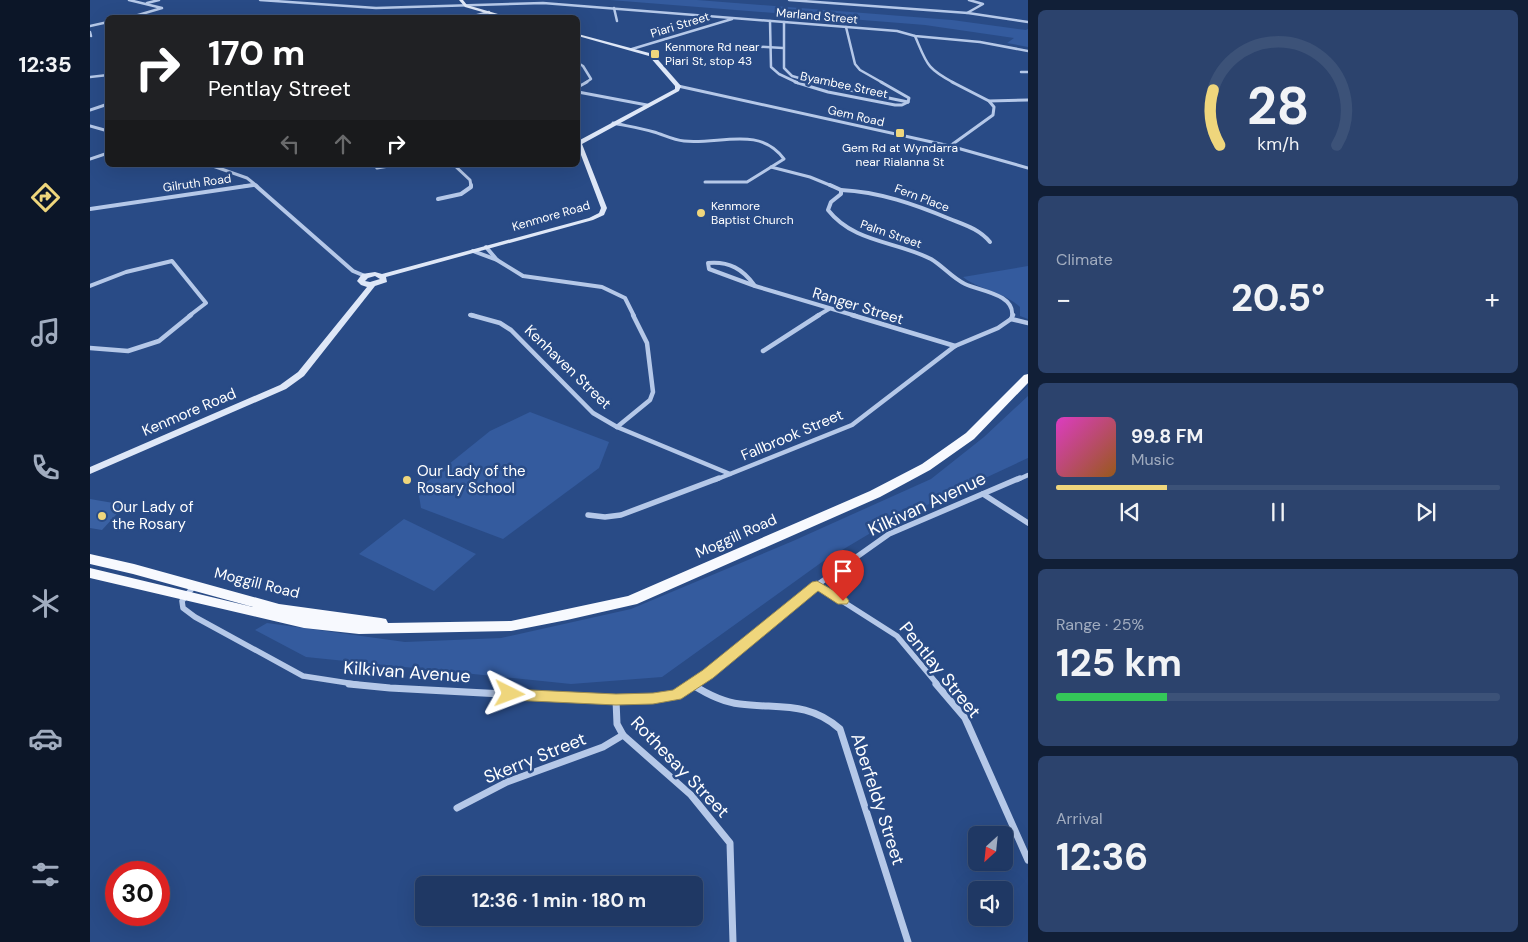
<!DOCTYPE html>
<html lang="en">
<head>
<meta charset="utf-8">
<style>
	body { margin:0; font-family:"DM Sans",sans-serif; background:#2c436d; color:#f1f3f6; height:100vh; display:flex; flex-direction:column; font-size:19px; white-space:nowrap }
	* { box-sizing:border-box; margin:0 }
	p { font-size:16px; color:#a1acbf }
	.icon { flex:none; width:28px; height:28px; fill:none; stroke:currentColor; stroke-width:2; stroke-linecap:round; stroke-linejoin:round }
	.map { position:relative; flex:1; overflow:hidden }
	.panel { display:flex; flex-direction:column; gap:10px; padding:10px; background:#111f37; width:500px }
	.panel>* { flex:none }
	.guide { position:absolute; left:15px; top:15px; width:475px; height:152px; border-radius:8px; box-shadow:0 5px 20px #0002,0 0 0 1px #3c5278; background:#202124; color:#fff; overflow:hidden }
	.needle { width:32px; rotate:207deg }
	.controls { position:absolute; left:878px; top:826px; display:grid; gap:10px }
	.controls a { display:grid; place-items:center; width:45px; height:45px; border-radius:8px; background:#1f3864; box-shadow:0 5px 20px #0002,0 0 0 1px #3c5278; font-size:25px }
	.speed { position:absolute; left:15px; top:861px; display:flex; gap:10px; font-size:25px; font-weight:700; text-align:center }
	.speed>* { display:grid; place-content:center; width:65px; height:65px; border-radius:50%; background:#1f3864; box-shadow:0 5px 20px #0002,0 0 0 1px #3c5278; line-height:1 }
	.speed .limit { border:8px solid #d22; background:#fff; color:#111 }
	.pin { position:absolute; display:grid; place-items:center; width:42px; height:42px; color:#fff; margin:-51px -21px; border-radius:50% 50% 50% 0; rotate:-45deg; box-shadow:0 0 5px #0007 }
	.pin .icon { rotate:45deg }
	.me { position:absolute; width:55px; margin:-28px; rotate:93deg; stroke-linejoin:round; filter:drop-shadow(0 0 4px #0008) }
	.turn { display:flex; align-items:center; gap:18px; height:105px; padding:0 20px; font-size:22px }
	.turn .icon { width:65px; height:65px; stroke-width:2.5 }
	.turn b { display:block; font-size:35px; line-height:42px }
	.lanes { display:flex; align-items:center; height:48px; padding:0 20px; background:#0003; justify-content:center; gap:25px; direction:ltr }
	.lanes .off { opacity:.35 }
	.big { font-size:38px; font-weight:700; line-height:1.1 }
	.panel .tile { flex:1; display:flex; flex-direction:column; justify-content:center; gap:8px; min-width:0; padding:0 18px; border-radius:8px; background:#2c436d }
	.panel .dial { align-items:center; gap:0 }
	.dial svg { height:130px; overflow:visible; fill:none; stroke:#3c5278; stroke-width:7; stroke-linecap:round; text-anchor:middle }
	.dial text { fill:#f1f3f6; stroke:none }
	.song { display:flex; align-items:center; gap:15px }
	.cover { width:60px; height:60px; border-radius:8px; background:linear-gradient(135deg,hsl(310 70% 55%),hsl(30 70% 35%)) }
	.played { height:5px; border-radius:2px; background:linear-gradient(90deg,#efd67c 25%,#3c5278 25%) }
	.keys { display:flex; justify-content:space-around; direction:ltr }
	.heat { display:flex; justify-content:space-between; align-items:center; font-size:28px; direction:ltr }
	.charge { height:8px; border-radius:4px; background:linear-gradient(90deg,#34c759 25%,#3c5278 0) }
	.trip { position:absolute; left:325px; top:876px; width:288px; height:50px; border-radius:8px; background:#1f3864; box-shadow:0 5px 20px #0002,0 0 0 1px #3c5278; font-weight:700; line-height:50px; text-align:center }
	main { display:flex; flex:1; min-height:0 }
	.tab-bar { display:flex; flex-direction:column; width:90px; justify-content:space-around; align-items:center; background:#0c1628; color:#a1acbf }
	.tab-bar .icon { width:35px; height:35px }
	.tab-bar .selected { color:#efd67c }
	.tab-bar b { font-size:22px; color:#f1f3f6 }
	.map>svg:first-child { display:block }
	.green { fill:#345b9e }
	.building { fill:#3a61a3 }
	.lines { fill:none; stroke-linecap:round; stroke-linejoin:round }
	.street-far5 { stroke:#b5c8e8; stroke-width:2.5 }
	.street-far4 { stroke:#b5c8e8; stroke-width:3 }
	.street-far3 { stroke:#b5c8e8; stroke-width:4 }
	.street-far2 { stroke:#b5c8e8; stroke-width:4.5 }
	.street-far1 { stroke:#b5c8e8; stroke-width:5.5 }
	.street { stroke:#b5c8e8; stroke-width:7 }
	.secondary { fill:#dee7f7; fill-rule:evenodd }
	.primary { fill:#f7f9fe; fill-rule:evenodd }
	.route { fill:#efd67c; stroke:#9b8b51 }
	.poi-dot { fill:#efd67c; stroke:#294b86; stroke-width:2 }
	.labels { text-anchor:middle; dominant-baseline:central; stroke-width:5; stroke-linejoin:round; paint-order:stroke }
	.far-street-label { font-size:12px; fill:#fff; stroke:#294b86 }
	.far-poi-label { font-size:12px; fill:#fff; stroke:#294b86; text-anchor:start }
	.street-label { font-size:15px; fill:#fff; stroke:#294b86 }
	.poi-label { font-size:15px; fill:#fff; stroke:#294b86; text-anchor:start }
	.near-street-label { font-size:18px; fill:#fff; stroke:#294b86 }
</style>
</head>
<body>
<main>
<nav class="tab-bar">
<b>12:35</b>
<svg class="icon selected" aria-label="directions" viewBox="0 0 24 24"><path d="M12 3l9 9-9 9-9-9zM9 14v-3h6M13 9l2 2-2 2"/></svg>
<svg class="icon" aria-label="music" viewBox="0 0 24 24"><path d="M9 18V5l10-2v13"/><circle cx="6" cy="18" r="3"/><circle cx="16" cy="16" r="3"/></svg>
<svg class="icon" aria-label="phone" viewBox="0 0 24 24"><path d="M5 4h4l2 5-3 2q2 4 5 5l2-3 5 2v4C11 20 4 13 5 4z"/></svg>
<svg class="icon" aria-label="climate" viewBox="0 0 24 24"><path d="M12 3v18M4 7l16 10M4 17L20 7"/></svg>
<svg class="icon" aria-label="car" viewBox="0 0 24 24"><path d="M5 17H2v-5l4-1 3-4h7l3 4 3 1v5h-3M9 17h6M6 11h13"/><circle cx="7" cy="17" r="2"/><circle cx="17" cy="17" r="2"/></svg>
<svg class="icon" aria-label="filters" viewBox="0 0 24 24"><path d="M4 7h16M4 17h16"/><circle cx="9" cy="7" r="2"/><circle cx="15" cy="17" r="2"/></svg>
</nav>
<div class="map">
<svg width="938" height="942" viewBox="0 0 938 942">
	<rect width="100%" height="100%" fill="#294b86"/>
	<g class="green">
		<polygon points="520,0 607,0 862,20 936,30 938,29 938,47 917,43 924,38 835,25"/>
		<path d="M 938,266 L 938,319 L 930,316 L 930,307 C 911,290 891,291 873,277 Z"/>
		<polygon points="938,396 938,458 794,525 732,562 572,677 481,684 216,657 165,630 177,623 315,642 411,638 541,609 703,541 841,479 894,437"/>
		<polygon points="440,412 519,442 509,468 413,539 331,508 328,489 400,431"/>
		<polygon points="314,519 386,554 344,591 269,554"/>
	</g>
	<polygon class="building" points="0,499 35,505 12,530 0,528"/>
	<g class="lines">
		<g class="street-far5">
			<polyline points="170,0 286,8 453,3 807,31 825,36 890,42 938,51"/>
			<polyline points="699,0 878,13 938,22"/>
			<polyline points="57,3 69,0"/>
			<polyline points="524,8 527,21"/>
			<polyline points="877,13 893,4 879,0"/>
			<polyline points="38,18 72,8 39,0"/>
			<polyline points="376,18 399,12"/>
			<polyline points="680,21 681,67 689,74 708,83"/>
			<polyline points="694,22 694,68 702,76 727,83"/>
			<polyline points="0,26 18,22"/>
			<polyline points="756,27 765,64 770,70 793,83"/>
			<polyline points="0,32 1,36"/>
			<path d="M 825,36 C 837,64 836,68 864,83"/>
			<polyline points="659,46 693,48"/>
			<polyline points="542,49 642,19"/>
			<polyline points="488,63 493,66 501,79 495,83"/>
			<polyline points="931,72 938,72"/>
			<polyline points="0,77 18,75"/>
		</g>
		<g class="street-far4">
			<polyline points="705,82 738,92 805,105 812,105 818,102"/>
			<polyline points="721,82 818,102"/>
			<polyline points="791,82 819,98 818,102"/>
			<polyline points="588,86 860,146 938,168"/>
			<polyline points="488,87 497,82"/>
			<polyline points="488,92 557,105"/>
			<polyline points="899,101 938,100"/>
			<polyline points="0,110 18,104"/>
			<path d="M 523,123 C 537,126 551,128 564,132 C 574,135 583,140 594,141 C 629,145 669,125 694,159 L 657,182 L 615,182"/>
			<polyline points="0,126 18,131"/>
			<polyline points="860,146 903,115 904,107 899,101 862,82"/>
			<polyline points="0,159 18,153"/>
			<polyline points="120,165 157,178 167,186"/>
			<polyline points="364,165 380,180 381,186"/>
			<polyline points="681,167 720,177 742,186"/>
			<polyline points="287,168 305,165"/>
			<polyline points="154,186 164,185"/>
		</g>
		<g class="street-far3">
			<polyline points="165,185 263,271 275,276"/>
			<path d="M 740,185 L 751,190 L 751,194 L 741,202 L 738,210 C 764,243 806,241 841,259 C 853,266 862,278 875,284 C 890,291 925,294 922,316"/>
			<path d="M 751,190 C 790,192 824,204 860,219 C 875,225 889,229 900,242"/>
			<polyline points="348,199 371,194 381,187 381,185"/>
			<polyline points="0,209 163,185"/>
			<polyline points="396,247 407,260"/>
			<polyline points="383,251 407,260 433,276 512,287 535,298 544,316"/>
			<path d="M 618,263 C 639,261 653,269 665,286 L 619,269 Z"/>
			<polyline points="0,286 36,272 82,261 116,303 99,316"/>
			<polyline points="665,286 766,316"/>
			<polyline points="380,315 385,316"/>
			<polyline points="727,316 739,309"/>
		</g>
		<g class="street-far2">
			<polyline points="381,315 410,323 421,330 503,413 527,427 640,474"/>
			<polyline points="762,315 865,346"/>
			<polyline points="923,315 921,319 938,323"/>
			<polyline points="0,348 38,351 69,341 101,315"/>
			<polyline points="673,351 729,315"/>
			<polyline points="527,427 560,400 563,392 557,343 543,315"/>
			<polyline points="625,480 762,425 865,346 908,328 921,319"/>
			<polyline points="927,480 938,475"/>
		</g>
		<g class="street-far1">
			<polyline points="893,494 938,523"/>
			<polyline points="498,515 515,517 531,515 629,478"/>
			<polyline points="727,585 807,636 848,685"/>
			<polyline points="104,586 92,601 93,608 105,617 213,676 271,685"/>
			<polyline points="603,685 727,585 799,534 930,478"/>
		</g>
		<g class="street">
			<polyline points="259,684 300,688 526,700 586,695 605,684"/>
			<polyline points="846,684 875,718 938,860"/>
			<path d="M 603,685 C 617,694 633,702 650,704 C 689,709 718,701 750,729 L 818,942"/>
			<polyline points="526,700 527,724 533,735 601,795 640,843 643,942"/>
			<polyline points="367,808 417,782 513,747 533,735"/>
		</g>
		<g class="secondary">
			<polygon points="369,0 373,0 377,5 422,18 413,18 375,7"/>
			<path d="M 488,34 L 563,54 L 591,86 L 589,91 L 492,144 L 517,208 L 514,215 L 503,220 L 296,277 L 297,282 L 285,286 L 214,376 L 196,389 L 0,474 L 0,467 L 190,385 L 208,372 L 277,287 L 271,285 L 267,281 L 272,274 L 285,272 L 292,274 L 499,218 L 509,213 L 511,208 L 488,147 L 488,141 L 585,89 L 585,86 L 559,56 L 488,36 ZM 285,276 L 290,279 L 280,282 L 275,281 L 278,278 Z"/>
		</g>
		<polygon class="primary" points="938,374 938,383 884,439 840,470 790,497 547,604 477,620 421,631 269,634 214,628 0,578 0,568 163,607 43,574 0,564 0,554 44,564 189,604 291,618 296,619 298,623 421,621 538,596 780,491 832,464 876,433 934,375"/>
	</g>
	<polygon class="route" points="727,581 757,598 759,601 757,604 748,604 728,591 623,678 591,699 563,704 526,705 420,700 415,698 413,694 415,690 420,689 526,694 563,693 583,690 613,670 722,582"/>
	<g class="poi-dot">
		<rect x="560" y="49" width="10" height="10" rx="2.5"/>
		<rect x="805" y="128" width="10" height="10" rx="2.5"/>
		<circle cx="611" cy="213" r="5"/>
		<circle cx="317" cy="480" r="5"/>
		<circle cx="12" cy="516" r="5"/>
	</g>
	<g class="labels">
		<g class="far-street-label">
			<text transform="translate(727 16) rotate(5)">Marland Street</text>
			<text transform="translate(590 25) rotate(-17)">Piari Street</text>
			<text transform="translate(754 85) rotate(12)">Byambee Street</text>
			<text transform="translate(766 116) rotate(13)">Gem Road</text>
			<text transform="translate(107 183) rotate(-8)">Gilruth Road</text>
			<text transform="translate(832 198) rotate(21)">Fern Place</text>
			<text transform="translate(461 216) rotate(-16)">Kenmore Road</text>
			<text transform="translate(801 234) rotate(19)">Palm Street</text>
		</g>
		<g class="far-poi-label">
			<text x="575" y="47">Kenmore Rd near<tspan x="575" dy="14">Piari St, stop 43</tspan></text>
			<text x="810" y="148" text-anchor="middle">Gem Rd at Wyndarra<tspan x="810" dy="14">near Rialanna St</tspan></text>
			<text x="621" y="206">Kenmore<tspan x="621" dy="14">Baptist Church</tspan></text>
		</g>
		<g class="street-label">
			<text transform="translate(768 306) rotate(17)">Ranger Street</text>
			<text transform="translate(478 367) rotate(44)">Kenhaven Street</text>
			<text transform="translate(99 412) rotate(-23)">Kenmore Road</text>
			<text transform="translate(702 435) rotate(-23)">Fallbrook Street</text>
			<text transform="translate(646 536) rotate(-24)">Moggill Road</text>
			<text transform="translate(167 583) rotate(14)">Moggill Road</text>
		</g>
		<g class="poi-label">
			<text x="327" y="471">Our Lady of the<tspan x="327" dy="17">Rosary School</tspan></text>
			<text x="22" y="507">Our Lady of<tspan x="22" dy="17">the Rosary</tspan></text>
		</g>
		<g class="near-street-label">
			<text transform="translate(837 504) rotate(-25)">Kilkivan Avenue</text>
			<text transform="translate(850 670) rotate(51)">Pentlay Street</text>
			<text transform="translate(317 672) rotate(4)">Kilkivan Avenue</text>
			<text transform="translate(445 758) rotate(-22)">Skerry Street</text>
			<text transform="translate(590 767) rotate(46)">Rothesay Street</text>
			<text transform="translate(788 799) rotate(72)">Aberfeldy Street</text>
		</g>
	</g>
</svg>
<div class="controls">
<a><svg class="needle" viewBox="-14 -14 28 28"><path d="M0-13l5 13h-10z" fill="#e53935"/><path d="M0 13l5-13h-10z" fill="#a1acbf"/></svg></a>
<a><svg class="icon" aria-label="sound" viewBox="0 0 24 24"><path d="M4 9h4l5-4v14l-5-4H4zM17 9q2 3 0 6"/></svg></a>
</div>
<div class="speed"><div class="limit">30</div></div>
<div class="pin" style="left:753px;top:601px;background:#d93025"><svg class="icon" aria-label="arrive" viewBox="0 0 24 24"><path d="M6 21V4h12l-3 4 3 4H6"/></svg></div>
<svg class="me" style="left:420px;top:694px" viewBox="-20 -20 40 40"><path d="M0-17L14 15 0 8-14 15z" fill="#efd67c" stroke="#fff" stroke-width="4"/></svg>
<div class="trip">12:36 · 1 min · 180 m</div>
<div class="guide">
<div class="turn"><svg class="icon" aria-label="right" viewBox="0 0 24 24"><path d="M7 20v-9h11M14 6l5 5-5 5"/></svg><div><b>170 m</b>Pentlay Street</div></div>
<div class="lanes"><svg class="icon off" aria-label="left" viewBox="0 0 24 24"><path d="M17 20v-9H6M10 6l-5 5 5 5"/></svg><svg class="icon off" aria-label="ahead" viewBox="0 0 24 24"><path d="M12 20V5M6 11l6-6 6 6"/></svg><svg class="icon" aria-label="right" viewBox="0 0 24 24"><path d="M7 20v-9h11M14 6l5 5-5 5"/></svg></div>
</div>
</div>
<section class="panel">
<div class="tile dial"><svg viewBox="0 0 100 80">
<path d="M14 69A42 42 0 1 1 86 69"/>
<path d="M14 69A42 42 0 0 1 10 35" stroke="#efd67c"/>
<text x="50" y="56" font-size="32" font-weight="700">28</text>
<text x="50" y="72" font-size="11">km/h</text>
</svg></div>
<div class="tile"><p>Climate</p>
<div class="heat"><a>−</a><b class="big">20.5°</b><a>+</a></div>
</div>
<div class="tile">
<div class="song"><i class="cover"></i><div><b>99.8 FM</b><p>Music</p></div></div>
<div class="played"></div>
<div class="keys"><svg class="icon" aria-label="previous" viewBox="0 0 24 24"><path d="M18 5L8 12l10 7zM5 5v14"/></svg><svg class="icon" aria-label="pause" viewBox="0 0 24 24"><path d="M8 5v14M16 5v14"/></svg><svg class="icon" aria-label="next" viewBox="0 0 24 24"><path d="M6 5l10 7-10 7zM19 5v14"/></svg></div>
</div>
<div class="tile"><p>Range · 25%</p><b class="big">125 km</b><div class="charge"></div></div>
<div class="tile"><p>Arrival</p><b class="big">12:36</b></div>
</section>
</main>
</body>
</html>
